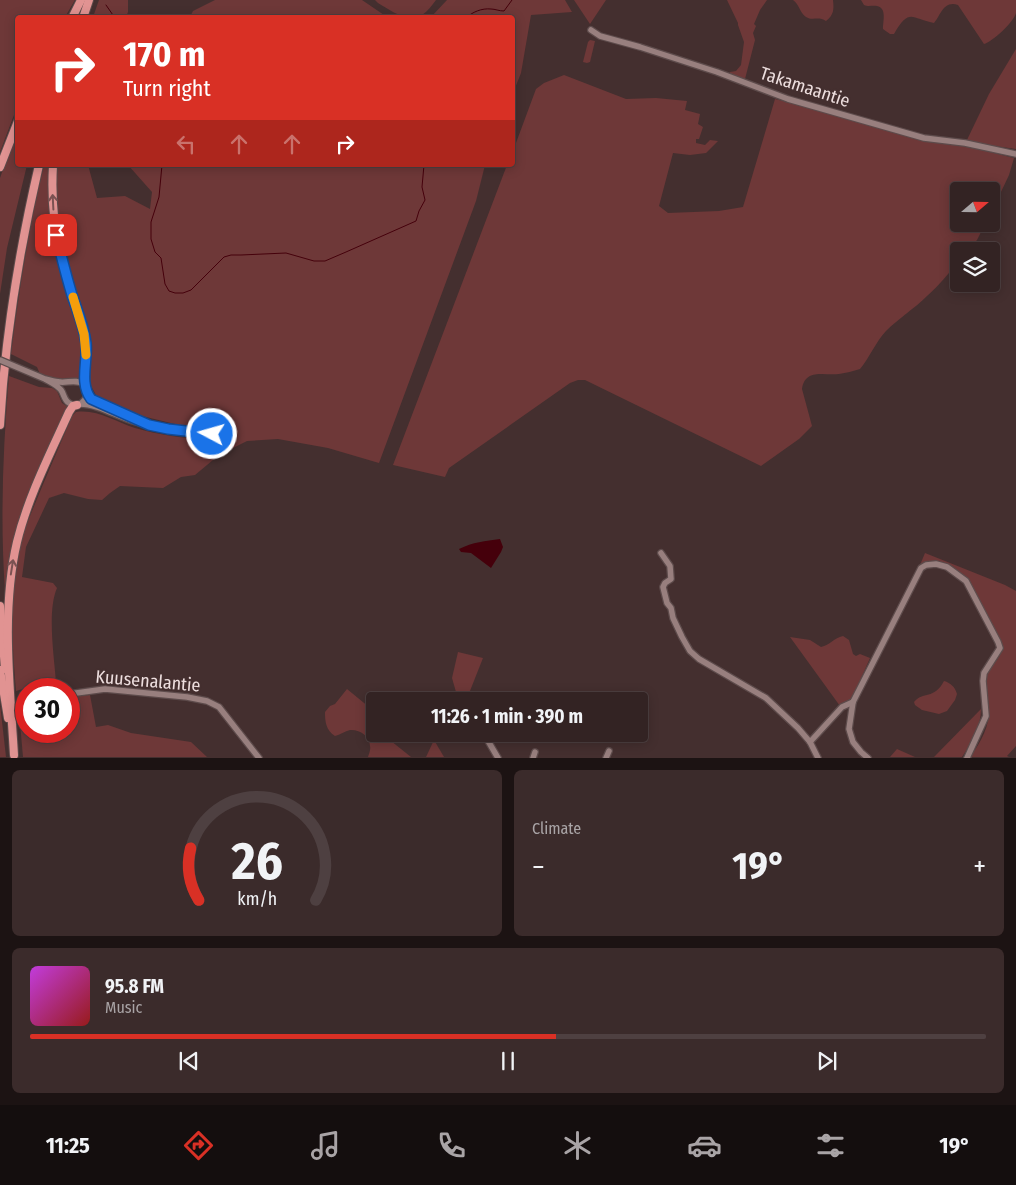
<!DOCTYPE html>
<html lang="en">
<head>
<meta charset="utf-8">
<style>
	body { margin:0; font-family:"Fira Sans Condensed",sans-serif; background:#3b2b2b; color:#f1f3f6; height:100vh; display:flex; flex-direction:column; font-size:19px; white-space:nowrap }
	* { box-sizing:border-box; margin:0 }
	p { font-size:16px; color:#a9a4a6 }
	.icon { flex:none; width:28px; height:28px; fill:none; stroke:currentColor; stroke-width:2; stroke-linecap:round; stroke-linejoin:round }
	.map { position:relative; height:758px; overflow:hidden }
	.details { display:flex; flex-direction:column; gap:12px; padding:12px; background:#1c1313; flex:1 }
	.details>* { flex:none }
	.hud { position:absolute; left:15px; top:15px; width:500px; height:152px; border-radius:5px; box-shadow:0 2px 12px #0003,0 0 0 1px #4e4041; background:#d93025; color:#fff; overflow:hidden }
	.needle { width:32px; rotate:70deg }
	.buttons { position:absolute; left:950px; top:182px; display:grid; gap:10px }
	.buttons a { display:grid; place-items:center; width:50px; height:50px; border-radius:5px; background:#332323; box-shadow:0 2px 12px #0003,0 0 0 1px #4e4041; font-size:25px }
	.speed { position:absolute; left:15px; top:678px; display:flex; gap:10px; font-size:25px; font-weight:700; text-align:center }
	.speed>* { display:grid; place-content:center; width:65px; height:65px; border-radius:50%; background:#332323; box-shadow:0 2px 12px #0003,0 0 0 1px #4e4041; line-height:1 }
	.speed .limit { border:8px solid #d22; background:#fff; color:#111 }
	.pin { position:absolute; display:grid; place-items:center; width:42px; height:42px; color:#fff; margin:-21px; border-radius:10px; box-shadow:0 2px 8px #0006 }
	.me { position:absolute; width:55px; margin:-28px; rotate:276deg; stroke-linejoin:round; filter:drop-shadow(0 0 4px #0008) }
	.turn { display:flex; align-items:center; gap:18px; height:105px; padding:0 25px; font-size:22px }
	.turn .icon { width:65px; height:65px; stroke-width:2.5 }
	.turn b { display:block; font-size:35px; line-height:42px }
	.lanes { display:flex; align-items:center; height:48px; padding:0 25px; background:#0003; justify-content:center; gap:25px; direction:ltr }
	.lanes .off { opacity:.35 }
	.big { font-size:38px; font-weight:700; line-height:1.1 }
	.details .tile { flex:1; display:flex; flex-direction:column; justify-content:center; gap:8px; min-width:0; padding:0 18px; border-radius:8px; background:#3b2b2b }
	.details .dial { align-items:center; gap:0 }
	.dial svg { height:130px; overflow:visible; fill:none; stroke:#4e4041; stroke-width:7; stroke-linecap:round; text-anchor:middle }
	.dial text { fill:#f1f3f6; stroke:none }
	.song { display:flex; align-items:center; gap:15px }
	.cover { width:60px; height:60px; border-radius:8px; background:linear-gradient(135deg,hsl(290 70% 55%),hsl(0 70% 35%)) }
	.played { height:5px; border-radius:2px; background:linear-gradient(90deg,#d93025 55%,#4e4041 55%) }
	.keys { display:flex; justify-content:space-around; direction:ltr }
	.heat { display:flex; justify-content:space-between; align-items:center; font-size:28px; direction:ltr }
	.details .tiles { flex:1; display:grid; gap:12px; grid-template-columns:1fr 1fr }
	.tile:last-child { grid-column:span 2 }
	.trip { position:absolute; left:366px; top:692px; width:282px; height:50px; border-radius:5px; background:#332323; box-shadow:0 2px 12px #0003,0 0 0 1px #4e4041; font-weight:700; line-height:50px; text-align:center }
	.tab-bar { display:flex; height:80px; justify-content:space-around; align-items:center; background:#140e0e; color:#a9a4a6 }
	.tab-bar .icon { width:35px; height:35px }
	.tab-bar .active { color:#d93025 }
	.tab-bar b { font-size:22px; color:#f1f3f6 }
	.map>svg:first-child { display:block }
	.green { fill:#6e3838 }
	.water { fill:#45000b }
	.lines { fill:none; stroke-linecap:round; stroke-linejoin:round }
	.stream { stroke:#45000b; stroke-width:1 }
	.minor-casing { stroke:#5d4b4b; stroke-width:8 }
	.highway-casing { stroke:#5d4b4b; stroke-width:10 }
	.minor { stroke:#987f7e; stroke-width:5.5 }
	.highway { stroke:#e19392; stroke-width:8 }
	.minor-bridge-casing { stroke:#5d4b4b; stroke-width:8; stroke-linecap:butt }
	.minor-bridge { stroke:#987f7e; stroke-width:5.5 }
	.oneway { stroke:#7b5252 }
	.route-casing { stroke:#114b97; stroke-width:12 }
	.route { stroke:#1a73e8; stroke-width:9 }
	.slow { stroke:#f59e0b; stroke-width:9 }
	.labels { text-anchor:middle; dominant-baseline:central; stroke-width:4; stroke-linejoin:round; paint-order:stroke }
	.street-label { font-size:18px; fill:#eddede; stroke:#442f2f }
</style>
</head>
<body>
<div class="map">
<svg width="1016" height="758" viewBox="0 0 1016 758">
	<rect width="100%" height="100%" fill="#442f2f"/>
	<g class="green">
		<polygon points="0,0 75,0 65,17 18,18 17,107 0,152"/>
		<polygon points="99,0 128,0 128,12 126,17 93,17"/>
		<polygon points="215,0 362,0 387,17 190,17 193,11"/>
		<path d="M 375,0 L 436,0 C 432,5 428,11 422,15 C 408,24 390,10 378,3 Z"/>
		<polygon points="447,0 565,0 572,12 531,15 521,73 513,93 512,18 431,17"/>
		<polygon points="574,0 606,0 590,24"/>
		<polygon points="727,0 767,0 760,10 754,24 756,26 753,33 755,40 745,79 729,75 730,72 736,71 741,65 744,42 738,25 738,23"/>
		<path d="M 793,0 L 833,0 C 834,9 834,15 826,21 C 819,16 812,21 806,17 C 800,13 799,4 793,0 Z"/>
		<path d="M 861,0 L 1016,0 C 1016,4 1016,9 1016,13 C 1014,22 992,42 984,44 L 958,5 C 943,0 940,17 934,23 C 911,19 910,7 894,34 L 890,34 L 883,29 C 883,21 887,8 877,6 C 872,5 869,7 864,5 Z"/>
		<polygon points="590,40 595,41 590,62 587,63 583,62 588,42"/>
		<polygon points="1016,49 1016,149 966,142 989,94"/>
		<path d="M 564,75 L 626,99 L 656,98 L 687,101 L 685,110 L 700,114 L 698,124 L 703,127 L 699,139 L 696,139 L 696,143 L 705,145 L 710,140 L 718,141 L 706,153 L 690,155 L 673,153 L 659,206 L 668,213 L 719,211 L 743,207 L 775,99 L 1014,158 L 1009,175 L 991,213 L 991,191 L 959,191 L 959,224 L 985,224 L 977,240 L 967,251 L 959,251 L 959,262 C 948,273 939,286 927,296 C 914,309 899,318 886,331 C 875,343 870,357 860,369 C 853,371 846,373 839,374 C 825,376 805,368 802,389 L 812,426 L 799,439 L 761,466 L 585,380 L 578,380 L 570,383 L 449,468 L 445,477 L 393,465 L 507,165 L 512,165 L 513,151 L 536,89 L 544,83 Z"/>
		<polygon points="17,129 18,165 27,165 7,248 0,294 0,178"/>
		<path d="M 44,165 L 49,165 L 50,199 L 82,343 L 83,357 L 80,379 C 73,378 67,379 60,379 C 53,379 46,376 40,374 L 37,367 L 11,354 C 19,290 29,227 44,165 Z"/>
		<path d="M 57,165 L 88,165 L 97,198 L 125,196 L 150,209 L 152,192 L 128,165 L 485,165 L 476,201 L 379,463 L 328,448 L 278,439 L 247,441 L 219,455 L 195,475 L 181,477 L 163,488 L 120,486 L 110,493 L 102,500 L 88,499 L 64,493 L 49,498 L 26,547 L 22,577 L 53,583 L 57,588 C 47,611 54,656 56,682 L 64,689 L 26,688 L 16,691 C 12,641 8,591 21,543 C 23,532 28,521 32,511 C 45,479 59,447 72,416 L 76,412 C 98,409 115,422 135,428 C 159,435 191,440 216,439 L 216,430 L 179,425 L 142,416 L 97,397 L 91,386 L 88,374 L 90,352 L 87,327 L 67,264 L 57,216 Z"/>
		<path d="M 9,376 L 39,387 L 52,388 L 57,391 L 62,403 L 68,407 C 49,447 29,488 16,530 C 10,550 8,570 5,591 C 0,519 3,447 9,376 Z"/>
		<path d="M 925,553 L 1005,585 L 1016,591 L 1016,746 L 1007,756 L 1009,757 L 970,757 C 981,742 990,726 989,707 C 988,697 985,686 987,676 C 990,664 1002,660 1002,645 L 967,579 L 947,566 L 924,564 L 920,565 Z"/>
		<path d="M 843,636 L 849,640 L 853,654 L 856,656 L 860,654 L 870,658 L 852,699 L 840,706 L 790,637 L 810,640 L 821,647 C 830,645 834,638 843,636 Z"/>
		<polygon points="458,652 483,658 466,701 458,699 452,678"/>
		<path d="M 944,681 C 951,683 955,687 957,694 L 955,700 L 947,711 L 939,714 L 922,710 L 915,705 L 914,702 C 923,691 934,700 944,681 Z"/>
		<path d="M 347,689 L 375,712 L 375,734 L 388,734 L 386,737 L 411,757 L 368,757 C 369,754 371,749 370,746 C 370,736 359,729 350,730 C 345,731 340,735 335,736 C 326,730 325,722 325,712 L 330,706 L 335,704 Z"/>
		<polygon points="90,695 96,727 108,725 131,733 191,742 207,757 23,757 18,700 25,701 26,700 26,731 69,731 69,697"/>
		<polygon points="0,704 6,757 0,757"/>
		<path d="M 981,709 C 981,727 971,743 962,757 L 934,757 Z"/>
		<polygon points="434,740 444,757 426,757"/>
		<polygon points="897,749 915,757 890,757"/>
	</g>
	<path class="water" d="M 500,539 L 503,547 L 501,552 L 491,568 L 471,553 L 461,552 L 459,549 C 473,542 485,541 500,539 Z"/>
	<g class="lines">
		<g class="stream">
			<polyline points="106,5 115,18"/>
			<path d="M 466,18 C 472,12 482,8 491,9 C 495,9 499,11 504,11 L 512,0"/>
			<polyline points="162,165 159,197 151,222 151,239 155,252 161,258 165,284 169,291 175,293 183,293 191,290 224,257 231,255 241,255 286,253 314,261 325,261 346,252 416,221 419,211 425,200 422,187 424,165"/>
		</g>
		<defs>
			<g id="minor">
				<polyline points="591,30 600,36 640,47 717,72 788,99 924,138 965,143 1016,154"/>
				<path d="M 45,379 C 50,380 55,382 60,382 C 67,383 77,379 83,384 C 94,393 81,411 69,403 C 64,400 64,394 61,390 C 57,385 50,382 45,379 Z"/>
				<polyline points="87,393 91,399 94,401 133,418"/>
				<path d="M 80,404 C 99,404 117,417 136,422 C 161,429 187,432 212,435"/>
				<polyline points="661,553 670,566 671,579 665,583 663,587 667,603 671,608 673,618 682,637 690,651 699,659 766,698 798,728 810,742 818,758"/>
				<polyline points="69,694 105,689 187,697 207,701 219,707 259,758"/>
				<polyline points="484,734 498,758"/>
				<polyline points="810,742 842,707 853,702"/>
				<polyline points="533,758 535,752"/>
				<polyline points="606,758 609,751"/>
				<polyline points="868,758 861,752 853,742 849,729 853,702 921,568 926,565 936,564 947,567 966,581 998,642 1000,648 984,673 983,681 986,716 967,758"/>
			</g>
			<g id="highway">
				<polyline points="72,18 81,0"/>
				<polyline points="83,18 89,0"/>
				<path d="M 53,165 C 51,199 54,232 63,264 C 70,288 79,311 84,334 C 87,352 84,370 86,388"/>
				<polyline points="0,167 18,121"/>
				<path d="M 0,425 C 5,337 19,251 39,165"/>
				<polyline points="0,606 5,669"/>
				<polyline points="0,670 8,718"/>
				<path d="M 14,755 C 10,686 1,610 17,542 C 28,497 50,454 69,412 L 73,406 L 77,405"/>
			</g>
		</defs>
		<use href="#minor" class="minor-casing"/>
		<use href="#highway" class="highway-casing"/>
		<use href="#minor" class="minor"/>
		<use href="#highway" class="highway"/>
		<defs>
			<polyline id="minor-bridge" points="0,360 45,379"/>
		</defs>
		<use href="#minor-bridge" class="minor-bridge-casing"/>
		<use href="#minor-bridge" class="minor-bridge"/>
	</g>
	<defs><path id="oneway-shaft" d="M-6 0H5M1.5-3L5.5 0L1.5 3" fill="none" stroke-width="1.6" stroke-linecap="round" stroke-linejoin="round" transform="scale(1.25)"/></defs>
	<g class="oneway">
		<use href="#oneway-shaft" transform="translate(53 202) rotate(-93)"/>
		<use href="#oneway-shaft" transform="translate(12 567) rotate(-81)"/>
	</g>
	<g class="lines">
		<defs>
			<path id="route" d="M 56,235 C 61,255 66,275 72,295 C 77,310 84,326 86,343 C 88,361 79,383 91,399 L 149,425 L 168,429 L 212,434"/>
		</defs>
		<use href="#route" class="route-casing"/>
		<use href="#route" class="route"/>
		<polyline class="slow" points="73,297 84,334 86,355"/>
	</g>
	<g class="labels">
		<g class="street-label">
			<text transform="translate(805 87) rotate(18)">Takamaantie</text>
			<text transform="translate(148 681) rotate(5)">Kuusenalantie</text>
		</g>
	</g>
</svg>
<div class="buttons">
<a><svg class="needle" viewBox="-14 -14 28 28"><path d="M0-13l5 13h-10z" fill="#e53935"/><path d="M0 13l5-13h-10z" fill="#a9a4a6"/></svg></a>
<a><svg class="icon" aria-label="layers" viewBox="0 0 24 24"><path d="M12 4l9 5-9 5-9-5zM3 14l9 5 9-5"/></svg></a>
</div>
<div class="speed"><div class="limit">30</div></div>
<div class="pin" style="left:56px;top:235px;background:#d93025"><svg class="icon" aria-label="arrive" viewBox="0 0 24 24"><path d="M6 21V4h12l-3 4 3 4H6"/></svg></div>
<svg class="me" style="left:212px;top:434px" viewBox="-20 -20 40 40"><circle r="17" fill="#1a73e8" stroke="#fff" stroke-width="3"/><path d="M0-11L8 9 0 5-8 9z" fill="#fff"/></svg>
<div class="trip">11:26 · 1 min · 390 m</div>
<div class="hud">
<div class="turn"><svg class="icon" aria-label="right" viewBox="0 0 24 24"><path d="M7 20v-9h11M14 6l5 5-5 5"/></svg><div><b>170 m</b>Turn right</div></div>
<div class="lanes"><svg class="icon off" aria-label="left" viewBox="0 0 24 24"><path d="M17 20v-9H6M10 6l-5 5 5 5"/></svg><svg class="icon off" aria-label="ahead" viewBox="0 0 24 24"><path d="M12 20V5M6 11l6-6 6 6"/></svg><svg class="icon off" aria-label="ahead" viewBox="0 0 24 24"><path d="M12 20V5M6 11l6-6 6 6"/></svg><svg class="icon" aria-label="right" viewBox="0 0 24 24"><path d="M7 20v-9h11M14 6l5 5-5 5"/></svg></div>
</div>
</div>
<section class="details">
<div class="tiles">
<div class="tile dial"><svg viewBox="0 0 100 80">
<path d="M14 69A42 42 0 1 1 86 69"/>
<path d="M14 69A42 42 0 0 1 9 37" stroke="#d93025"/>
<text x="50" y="56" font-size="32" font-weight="700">26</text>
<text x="50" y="72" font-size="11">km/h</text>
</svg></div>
<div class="tile"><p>Climate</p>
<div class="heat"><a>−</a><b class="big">19°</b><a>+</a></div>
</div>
<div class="tile">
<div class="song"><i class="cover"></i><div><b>95.8 FM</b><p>Music</p></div></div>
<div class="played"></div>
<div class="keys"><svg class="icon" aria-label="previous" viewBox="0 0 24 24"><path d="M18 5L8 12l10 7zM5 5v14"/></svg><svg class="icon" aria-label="pause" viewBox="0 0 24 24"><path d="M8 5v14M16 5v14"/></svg><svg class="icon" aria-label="next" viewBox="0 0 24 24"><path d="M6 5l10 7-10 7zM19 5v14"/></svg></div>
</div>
</div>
</section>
<nav class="tab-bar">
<b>11:25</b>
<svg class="icon active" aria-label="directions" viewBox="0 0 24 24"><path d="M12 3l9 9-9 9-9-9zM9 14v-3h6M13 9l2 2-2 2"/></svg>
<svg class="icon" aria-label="music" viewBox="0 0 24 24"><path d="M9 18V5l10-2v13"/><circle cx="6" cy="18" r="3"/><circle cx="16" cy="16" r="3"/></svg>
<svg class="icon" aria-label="phone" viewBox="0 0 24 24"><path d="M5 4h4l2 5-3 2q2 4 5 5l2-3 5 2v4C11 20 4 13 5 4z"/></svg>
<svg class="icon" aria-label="climate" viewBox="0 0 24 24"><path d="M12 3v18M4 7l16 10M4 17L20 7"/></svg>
<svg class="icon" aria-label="car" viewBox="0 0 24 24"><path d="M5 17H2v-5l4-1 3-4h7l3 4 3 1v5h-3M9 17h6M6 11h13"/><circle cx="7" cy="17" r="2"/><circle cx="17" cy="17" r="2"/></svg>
<svg class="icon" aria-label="filters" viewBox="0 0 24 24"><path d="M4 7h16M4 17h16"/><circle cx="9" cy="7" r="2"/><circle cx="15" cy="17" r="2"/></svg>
<b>19°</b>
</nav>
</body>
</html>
